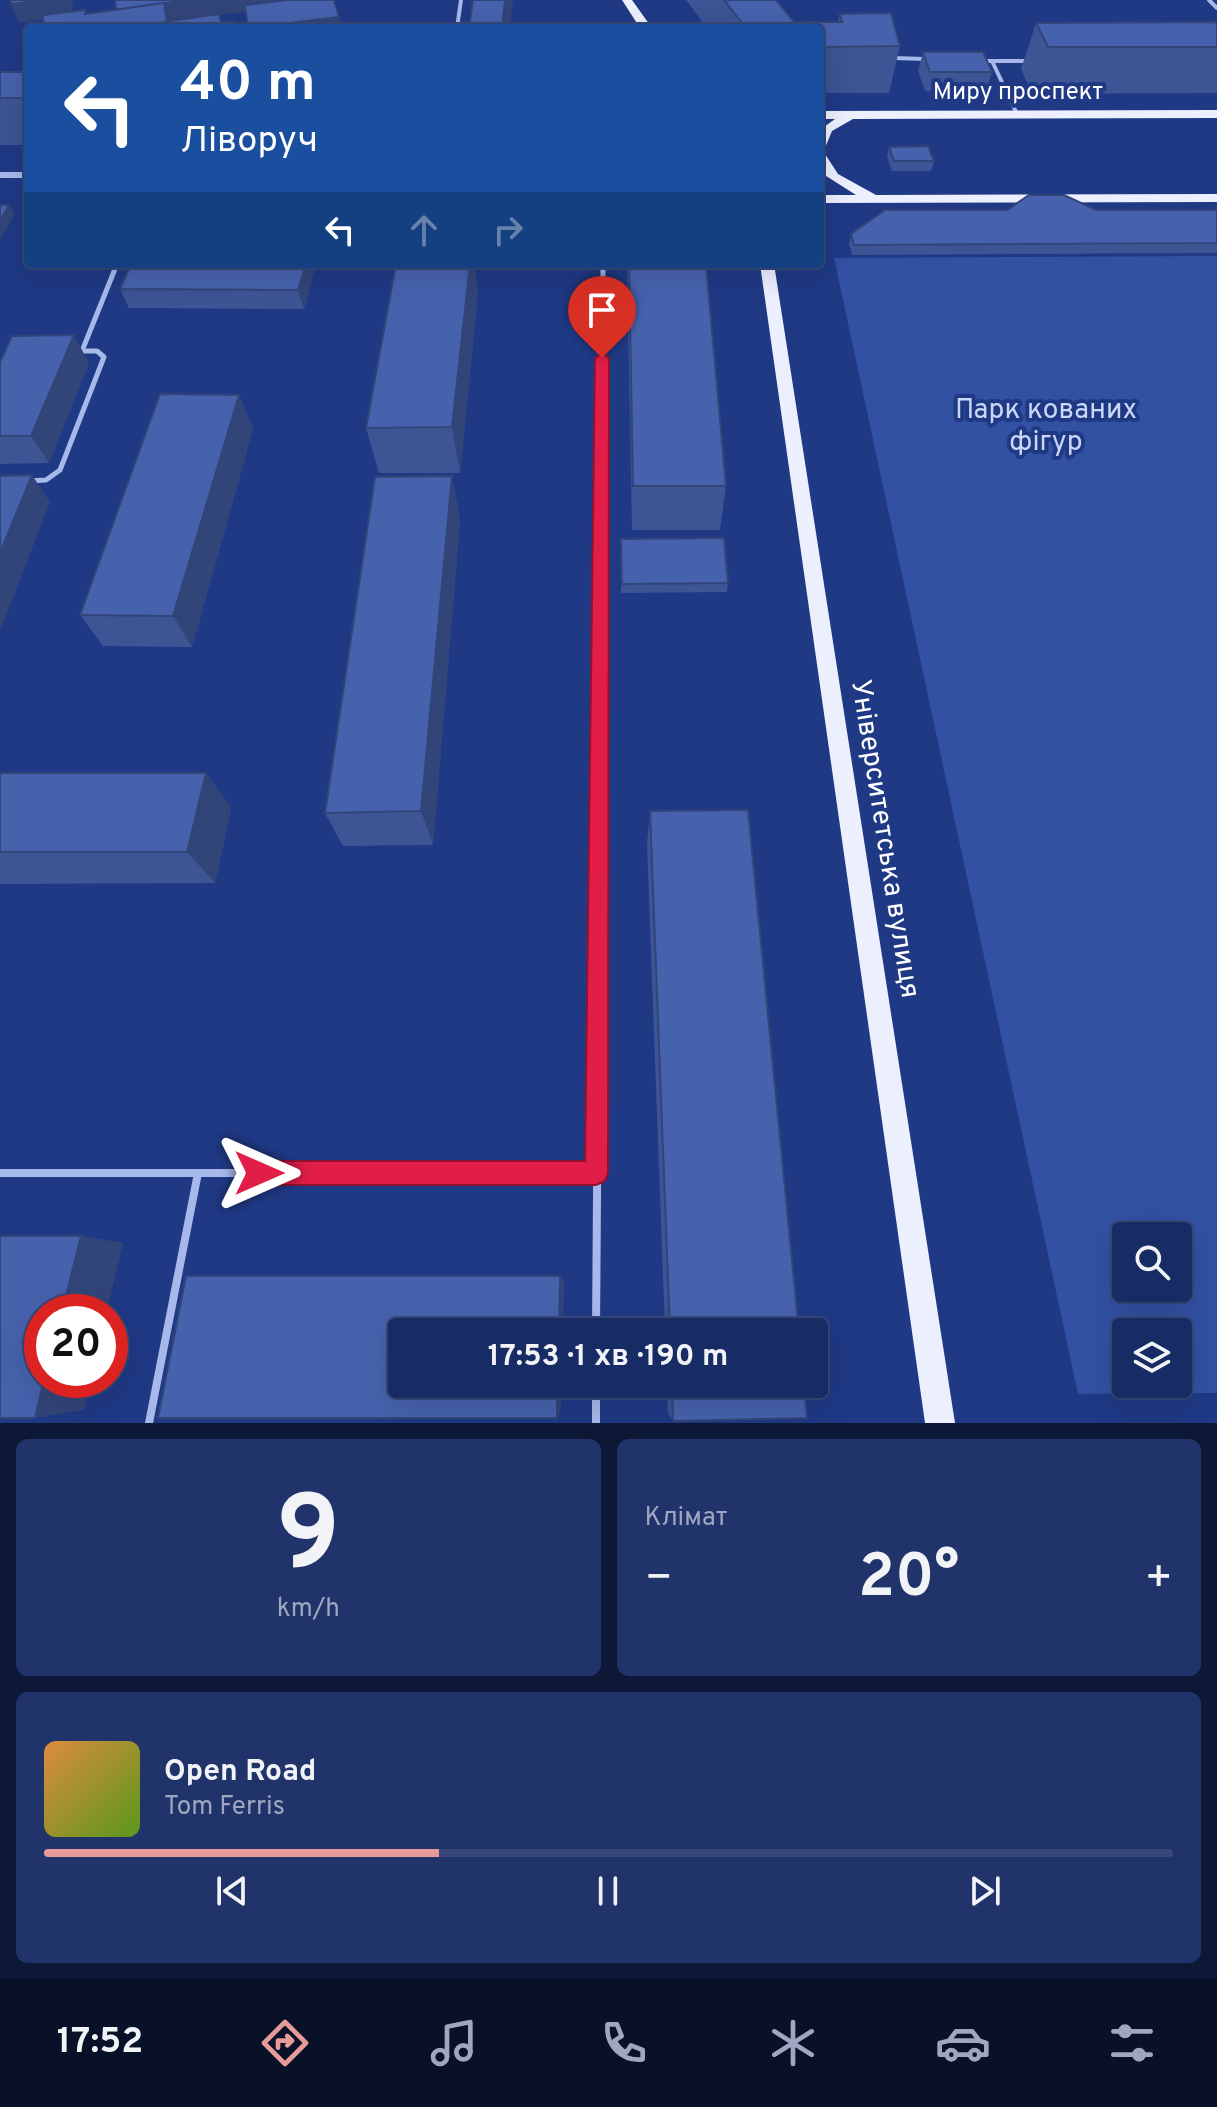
<!DOCTYPE html>
<html lang="uk">
<head>
<meta charset="utf-8">
<style>
	body { margin:0; font-family:Overpass,sans-serif; background:#20336a; color:#f1f3f6; height:100vh; display:flex; flex-direction:column; font-size:30px; white-space:nowrap }
	* { box-sizing:border-box; margin:0 }
	p { font-size:26px; color:#9ea7bf }
	.icon { flex:none; width:44px; height:44px; fill:none; stroke:currentColor; stroke-width:2; stroke-linecap:round; stroke-linejoin:round }
	.map { position:relative; height:1423px; overflow:hidden }
	.side { display:flex; flex-direction:column; gap:16px; padding:16px; background:#0d1837; flex:1 }
	.side>* { flex:none }
	.banner { position:absolute; left:24px; top:24px; width:800px; height:244px; border-radius:8px; box-shadow:0 8px 32px #0002,0 0 0 2px #364778; background:#1a4fa0; color:#fff; overflow:hidden }
	.tools { position:absolute; left:1112px; top:1222px; display:grid; gap:16px }
	.tools a { display:grid; place-items:center; width:80px; height:80px; border-radius:8px; background:#172b64; box-shadow:0 8px 32px #0002,0 0 0 2px #364778; font-size:40px }
	.speed { position:absolute; left:24px; top:1294px; display:flex; gap:16px; font-size:40px; font-weight:700; text-align:center }
	.speed>* { display:grid; place-content:center; width:104px; height:104px; border-radius:50%; background:#172b64; box-shadow:0 8px 32px #0002,0 0 0 2px #364778; line-height:1 }
	.speed .limit { border:12px solid #d22; background:#fff; color:#111 }
	.pin { position:absolute; display:grid; place-items:center; width:68px; height:68px; color:#fff; margin:-82px -34px; border-radius:50% 50% 50% 0; rotate:-45deg; box-shadow:0 0 8px #0007 }
	.pin .icon { rotate:45deg }
	.me { position:absolute; width:88px; margin:-44px; rotate:90deg; stroke-linejoin:round; filter:drop-shadow(0 0 6px #0008) }
	.turn { display:flex; align-items:center; gap:28px; height:168px; padding:0 24px; font-size:36px }
	.turn .icon { width:104px; height:104px; stroke-width:2.5 }
	.turn b { display:block; font-size:56px; line-height:68px }
	.lanes { display:flex; align-items:center; height:76px; padding:0 24px; background:#0003; justify-content:center; gap:40px; direction:ltr }
	.lanes .off { opacity:.35 }
	.big { font-size:60px; font-weight:700; line-height:1.1 }
	.side .widget { flex:1; display:flex; flex-direction:column; justify-content:center; gap:12px; min-width:0; padding:0 28px; border-radius:12px; background:#20336a }
	.side .dial { align-items:center; gap:0 }
	.dial b { font-size:104px; line-height:1 }
	.song { display:flex; align-items:center; gap:24px }
	.cover { width:96px; height:96px; border-radius:12px; background:linear-gradient(135deg,hsl(30 70% 55%),hsl(90 70% 35%)) }
	.played { height:8px; border-radius:4px; background:linear-gradient(90deg,#e69b98 35%,#364778 35%) }
	.keys { display:flex; justify-content:space-around; direction:ltr }
	.heat { display:flex; justify-content:space-between; align-items:center; font-size:44px; direction:ltr }
	.side .tiles { flex:1; display:grid; gap:16px; grid-template-columns:1fr 1fr }
	.widget:last-child { grid-column:span 2 }
	.trip { position:absolute; left:388px; top:1318px; width:440px; height:80px; border-radius:8px; background:#172b64; box-shadow:0 8px 32px #0002,0 0 0 2px #364778; font-weight:700; line-height:80px; text-align:center }
	.tab-bar { display:flex; height:128px; justify-content:space-around; align-items:center; background:#091128; color:#9ea7bf }
	.tab-bar .icon { width:56px; height:56px }
	.tab-bar .active { color:#e69b98 }
	.tab-bar b { font-size:36px; color:#f1f3f6 }
	.map>svg:first-child { display:block }
	.green { fill:#3251a2; fill-rule:evenodd }
	.lines { fill:none; stroke-linecap:round; stroke-linejoin:round }
	.service-far3 { stroke:#a7b9ea; stroke-width:4 }
	.service-far2 { stroke:#a7b9ea; stroke-width:5 }
	.service-far1 { stroke:#a7b9ea; stroke-width:6 }
	.service { stroke:#a7b9ea; stroke-width:8 }
	.tertiary { fill:#a7b9ea; fill-rule:evenodd }
	.primary { fill:#ebeffe; fill-rule:evenodd }
	.wall { fill:#3d5495 }
	.shaded-wall { fill:#324579 }
	.building { fill:#4762ad; stroke:#324579; stroke-width:2 }
	.route { fill:#e11d48; stroke:#92132f; stroke-width:2 }
	.labels { text-anchor:middle; dominant-baseline:central; stroke-width:8; stroke-linejoin:round; paint-order:stroke }
	.far-street-label { font-size:24px; fill:#fff; stroke:#1f3985 }
	.park-label { font-size:28px; fill:#cbd7f7; stroke:#1f3985 }
	.street-label { font-size:28px; fill:#fff; stroke:#1f3985 }
</style>
</head>
<body>
<div class="map">
<svg width="1217" height="1423" viewBox="0 0 1217 1423">
	<rect width="100%" height="100%" fill="#1f3985"/>
	<path class="green" d="M 1217,256 L 1217,1393 L 1078,1394 L 834,258 ZM 1126,1236 L 1178,1236 L 1178,1288 L 1126,1288 ZM 1126,1332 L 1178,1332 L 1178,1384 L 1126,1384 Z"/>
	<g class="lines">
		<g class="service-far3">
			<polyline points="1209,0 1217,8"/>
			<polyline points="457,28 461,0"/>
			<polyline points="893,58 925,59"/>
			<polyline points="981,61 1029,61"/>
			<polyline points="992,61 1017,114"/>
		</g>
		<g class="service-far2">
			<polyline points="82,351 117,264"/>
			<polyline points="28,481 46,480 60,470 104,357 97,351 75,351"/>
			<polyline points="601,542 603,264"/>
		</g>
		<polyline class="service-far1" points="599,930 601,540"/>
		<g class="service">
			<polyline points="0,1173 596,1173"/>
			<polyline points="596,1332 599,928"/>
			<polyline points="596,1384 596,1423"/>
			<polyline points="149,1423 198,1173"/>
		</g>
		<rect class="tertiary" x="0" y="172" width="28" height="6"/>
		<g class="primary">
			<polygon points="622,0 632,0 652,28 640,28"/>
			<polygon points="1217,110 1217,118 853,119 832,131 825,148 820,149 821,129 835,119 820,119 820,111"/>
			<polygon points="820,153 825,154 838,174 876,195 1217,194 1217,202 820,203 820,195 856,195 823,174"/>
			<polygon points="760,264 774,264 955,1423 925,1423"/>
		</g>
	</g>
	<g class="wall">
		<polygon points="686,0 776,0 794,22 838,22 840,14 900,46 889,93 820,93 820,28 707,28"/>
		<polygon points="1217,22 1217,93 1032,94 1021,69 1036,23"/>
		<polygon points="923,52 992,72 986,91 925,91 918,71"/>
		<rect x="0" y="72" width="28" height="73"/>
		<polygon points="889,147 934,161 931,171 892,171 887,157"/>
		<polygon points="1096,210 1217,210 1217,253 852,255 849,244 851,234"/>
		<polygon points="131,264 316,264 304,309 129,308 120,289"/>
		<polygon points="627,264 706,264 726,486 720,530 632,530"/>
		<polygon points="478,292 460,473 379,473 366,428"/>
		<polygon points="0,362 89,363 49,463 0,464"/>
		<polygon points="239,395 253,429 192,647 103,646 80,615"/>
		<polygon points="452,476 460,521 433,845 343,846 325,813"/>
		<polygon points="621,539 728,583 727,592 621,593"/>
		<polygon points="0,773 206,773 231,808 215,883 0,884"/>
		<polygon points="650,811 799,1332 665,1332 647,844"/>
		<polygon points="667,1384 804,1384 673,1421 668,1413"/>
	</g>
	<g class="shaded-wall">
		<polygon points="46,0 73,0 72,16 19,23 11,4"/>
		<polygon points="188,0 329,0 219,15 173,28 125,28 116,10"/>
		<polygon points="505,0 513,0 510,28 502,28"/>
		<polygon points="339,17 341,28 251,28"/>
		<polygon points="28,88 28,111 22,98"/>
		<polygon points="9,205 15,214 0,240 0,221"/>
		<polygon points="306,264 316,264 304,309 298,290"/>
		<polygon points="470,264 475,264 478,292 460,473 452,427"/>
		<polygon points="74,335 89,363 49,463 31,436"/>
		<polygon points="239,395 253,429 192,647 173,616"/>
		<polygon points="32,475 50,502 0,631 0,553"/>
		<polygon points="452,476 460,521 433,845 421,811"/>
		<polygon points="206,773 231,808 215,883 187,852"/>
		<polygon points="81,1236 123,1243 107,1312 62,1312"/>
		<polygon points="560,1276 564,1280 563,1332 559,1332"/>
		<polygon points="44,1380 91,1380 84,1410 35,1418"/>
		<polygon points="557,1384 562,1384 561,1410 557,1418"/>
	</g>
	<g class="building">
		<polygon points="11,0 46,0 11,4"/>
		<polygon points="115,0 188,0 116,10"/>
		<polygon points="288,0 334,0 339,17 248,28 245,5"/>
		<polygon points="473,0 505,0 502,28 469,28"/>
		<polygon points="724,0 776,0 794,22 842,22 840,14 891,13 900,46 820,47 820,28 746,28"/>
		<polygon points="164,3 167,22 125,28 43,28 43,15 85,10 85,14"/>
		<polygon points="219,14 221,23 233,21 234,28 171,28 170,21"/>
		<polygon points="1217,22 1217,47 1048,47 1036,23"/>
		<polygon points="923,52 983,52 992,72 930,72"/>
		<polygon points="0,72 28,72 28,88 22,98 0,98"/>
		<polygon points="928,146 934,161 894,161 889,147"/>
		<polygon points="1029,195 1064,195 1096,210 1217,210 1217,243 854,245 851,234 885,210 1007,210"/>
		<polygon points="0,205 9,205 0,221"/>
		<polygon points="131,264 306,264 298,290 120,289"/>
		<polygon points="396,264 470,264 452,427 366,428"/>
		<polygon points="629,264 706,264 726,486 633,486"/>
		<polygon points="74,335 31,436 0,436 0,362 12,336"/>
		<polygon points="160,394 239,395 173,616 80,615"/>
		<polygon points="32,475 0,553 0,476"/>
		<polygon points="452,476 421,811 325,813 375,477"/>
		<polygon points="724,538 728,583 622,584 621,539"/>
		<polygon points="0,773 206,773 187,852 0,852"/>
		<polygon points="748,810 799,1332 670,1332 650,811"/>
		<polygon points="0,1236 81,1236 62,1312 42,1312 42,1380 44,1380 35,1418 0,1418"/>
		<polygon points="186,1276 560,1276 559,1332 402,1332 402,1384 557,1384 557,1418 158,1418"/>
		<polygon points="672,1384 804,1384 807,1418 673,1421"/>
	</g>
	<polygon class="route" points="602,353 609,358 608,1173 605,1181 596,1185 259,1185 251,1181 247,1173 251,1164 259,1161 585,1161 595,358"/>
	<g class="labels">
		<g class="far-street-label">
			<text x="1018" y="93">Миру проспект</text>
		</g>
		<g class="park-label">
			<text x="1046" y="411">Парк кованих<tspan x="1046" dy="32">фігур</tspan></text>
		</g>
		<g class="street-label">
			<text transform="translate(884 839) rotate(81)">Університетська вулиця</text>
		</g>
	</g>
</svg>
<div class="tools">
<a><svg class="icon" aria-label="search" viewBox="0 0 24 24"><circle cx="10" cy="10" r="6"/><path d="M15 15l6 6"/></svg></a>
<a><svg class="icon" aria-label="layers" viewBox="0 0 24 24"><path d="M12 4l9 5-9 5-9-5zM3 14l9 5 9-5"/></svg></a>
</div>
<div class="speed"><div class="limit">20</div></div>
<div class="pin" style="left:602px;top:358px;background:#d93025"><svg class="icon" aria-label="arrive" viewBox="0 0 24 24"><path d="M6 21V4h12l-3 4 3 4H6"/></svg></div>
<svg class="me" style="left:259px;top:1173px" viewBox="-20 -20 40 40"><path d="M0-17L14 15 0 8-14 15z" fill="#e11d48" stroke="#fff" stroke-width="4"/></svg>
<div class="trip">17:53 · 1 хв · 190 m</div>
<div class="banner">
<div class="turn"><svg class="icon" aria-label="left" viewBox="0 0 24 24"><path d="M17 20v-9H6M10 6l-5 5 5 5"/></svg><div><b>40 m</b>Ліворуч</div></div>
<div class="lanes"><svg class="icon" aria-label="left" viewBox="0 0 24 24"><path d="M17 20v-9H6M10 6l-5 5 5 5"/></svg><svg class="icon off" aria-label="ahead" viewBox="0 0 24 24"><path d="M12 20V5M6 11l6-6 6 6"/></svg><svg class="icon off" aria-label="right" viewBox="0 0 24 24"><path d="M7 20v-9h11M14 6l5 5-5 5"/></svg></div>
</div>
</div>
<section class="side">
<div class="tiles">
<div class="widget dial"><b>9</b><p>km/h</p></div>
<div class="widget"><p>Клімат</p>
<div class="heat"><a>−</a><b class="big">20°</b><a>+</a></div>
</div>
<div class="widget">
<div class="song"><i class="cover"></i><div><b>Open Road</b><p>Tom Ferris</p></div></div>
<div class="played"></div>
<div class="keys"><svg class="icon" aria-label="previous" viewBox="0 0 24 24"><path d="M18 5L8 12l10 7zM5 5v14"/></svg><svg class="icon" aria-label="pause" viewBox="0 0 24 24"><path d="M8 5v14M16 5v14"/></svg><svg class="icon" aria-label="next" viewBox="0 0 24 24"><path d="M6 5l10 7-10 7zM19 5v14"/></svg></div>
</div>
</div>
</section>
<nav class="tab-bar">
<b>17:52</b>
<svg class="icon active" aria-label="directions" viewBox="0 0 24 24"><path d="M12 3l9 9-9 9-9-9zM9 14v-3h6M13 9l2 2-2 2"/></svg>
<svg class="icon" aria-label="music" viewBox="0 0 24 24"><path d="M9 18V5l10-2v13"/><circle cx="6" cy="18" r="3"/><circle cx="16" cy="16" r="3"/></svg>
<svg class="icon" aria-label="phone" viewBox="0 0 24 24"><path d="M5 4h4l2 5-3 2q2 4 5 5l2-3 5 2v4C11 20 4 13 5 4z"/></svg>
<svg class="icon" aria-label="climate" viewBox="0 0 24 24"><path d="M12 3v18M4 7l16 10M4 17L20 7"/></svg>
<svg class="icon" aria-label="car" viewBox="0 0 24 24"><path d="M5 17H2v-5l4-1 3-4h7l3 4 3 1v5h-3M9 17h6M6 11h13"/><circle cx="7" cy="17" r="2"/><circle cx="17" cy="17" r="2"/></svg>
<svg class="icon" aria-label="filters" viewBox="0 0 24 24"><path d="M4 7h16M4 17h16"/><circle cx="9" cy="7" r="2"/><circle cx="15" cy="17" r="2"/></svg>
</nav>
</body>
</html>
